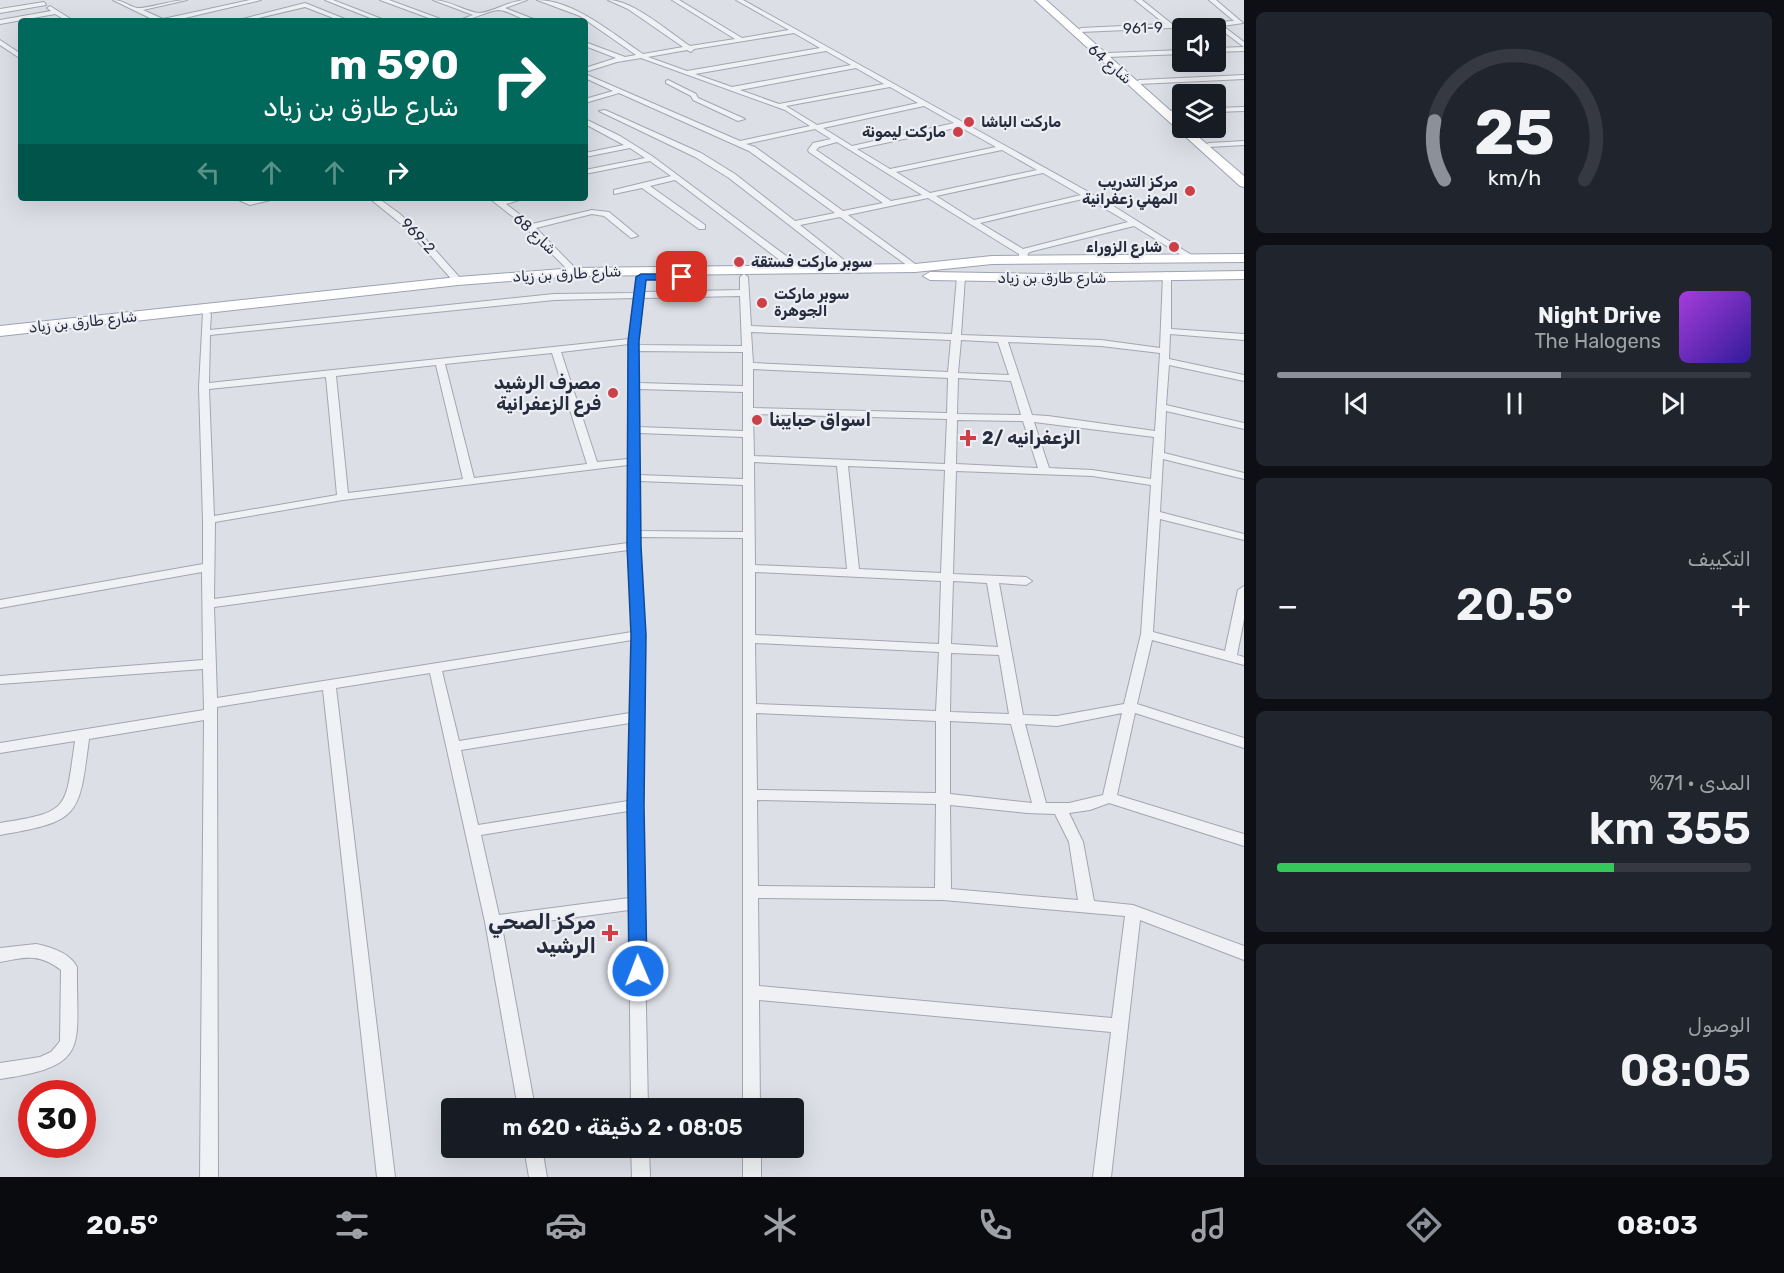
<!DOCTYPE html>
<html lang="ar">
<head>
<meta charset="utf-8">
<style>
	body { margin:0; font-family:Rubik,Cairo,sans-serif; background:#20242c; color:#f1f3f6; direction:rtl; height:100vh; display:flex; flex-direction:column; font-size:22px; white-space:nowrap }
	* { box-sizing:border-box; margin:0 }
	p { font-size:20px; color:#9ea1a6 }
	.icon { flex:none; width:33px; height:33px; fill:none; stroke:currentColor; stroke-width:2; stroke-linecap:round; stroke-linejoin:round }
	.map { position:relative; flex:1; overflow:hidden; direction:ltr }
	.details { display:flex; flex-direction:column; gap:12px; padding:12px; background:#0d0f14; width:540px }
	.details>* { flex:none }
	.banner { position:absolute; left:18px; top:18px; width:570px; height:183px; border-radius:6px; box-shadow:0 6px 24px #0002; direction:rtl; background:#00695c; color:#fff; overflow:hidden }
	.buttons { position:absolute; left:1172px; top:18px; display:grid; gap:12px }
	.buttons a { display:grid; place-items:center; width:54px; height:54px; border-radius:6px; background:#171b24; box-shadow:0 6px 24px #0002; font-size:30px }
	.speed { position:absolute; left:18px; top:1080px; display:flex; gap:12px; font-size:30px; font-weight:700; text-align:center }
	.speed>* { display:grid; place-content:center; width:78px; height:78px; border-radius:50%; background:#171b24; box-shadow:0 6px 24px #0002; line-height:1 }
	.speed .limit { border:9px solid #d22; background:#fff; color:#111 }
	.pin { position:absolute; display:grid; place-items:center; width:51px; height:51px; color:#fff; margin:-26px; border-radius:12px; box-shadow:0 3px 9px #0006 }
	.me { position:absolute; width:66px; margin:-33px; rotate:359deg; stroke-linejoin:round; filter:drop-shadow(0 0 4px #0008) }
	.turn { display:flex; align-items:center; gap:21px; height:126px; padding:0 30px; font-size:27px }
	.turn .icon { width:78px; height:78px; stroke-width:2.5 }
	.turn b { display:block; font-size:42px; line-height:51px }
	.lanes { display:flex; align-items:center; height:57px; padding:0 30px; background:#0003; justify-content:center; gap:30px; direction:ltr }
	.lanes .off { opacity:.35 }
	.big { font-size:45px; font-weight:600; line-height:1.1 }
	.details .widget { flex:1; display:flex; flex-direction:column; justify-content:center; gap:9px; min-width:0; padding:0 21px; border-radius:9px; background:#20242c }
	.details .dial { align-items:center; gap:0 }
	.dial svg { height:156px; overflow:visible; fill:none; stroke:#363941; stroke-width:7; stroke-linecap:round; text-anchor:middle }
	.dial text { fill:#f1f3f6; stroke:none }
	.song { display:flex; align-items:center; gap:18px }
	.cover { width:72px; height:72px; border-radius:9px; background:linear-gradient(135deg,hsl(280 70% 55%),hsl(250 70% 35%)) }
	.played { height:6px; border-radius:3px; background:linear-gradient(90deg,#8c9099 60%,#363941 60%) }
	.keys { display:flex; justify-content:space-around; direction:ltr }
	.heat { display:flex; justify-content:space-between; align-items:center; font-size:33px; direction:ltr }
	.charge { height:9px; border-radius:4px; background:linear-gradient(90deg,#34c759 71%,#363941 0) }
	.trip { position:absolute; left:441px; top:1098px; width:363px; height:60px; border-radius:6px; background:#171b24; box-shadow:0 6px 24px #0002; font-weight:600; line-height:60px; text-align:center; direction:rtl }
	.dock { display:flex; height:96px; justify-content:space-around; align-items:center; background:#090b0e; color:#9ea1a6 }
	.dock .icon { width:42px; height:42px }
	.dock .current { color:#8c9099 }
	.dock b { font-size:27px; color:#f1f3f6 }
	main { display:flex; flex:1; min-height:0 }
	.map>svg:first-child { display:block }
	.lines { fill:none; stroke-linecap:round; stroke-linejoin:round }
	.minor-casing { stroke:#a2a6b1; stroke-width:2 }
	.primary-casing { stroke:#9ca3b2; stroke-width:2 }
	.minor { fill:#eff1f5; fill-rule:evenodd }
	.primary { fill:#fff; fill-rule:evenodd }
	.route { fill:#1a73e8; stroke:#114b97; stroke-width:1.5 }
	.poi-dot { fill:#cc4147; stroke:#eceef4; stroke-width:2 }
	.labels { text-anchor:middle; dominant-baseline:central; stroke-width:4.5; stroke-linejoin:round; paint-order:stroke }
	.far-street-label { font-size:15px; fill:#262c3d; stroke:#eceef4 }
	.far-poi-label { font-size:15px; font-weight:bold; fill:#262c3d; stroke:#eceef4; text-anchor:start }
	.poi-label { font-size:18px; font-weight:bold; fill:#262c3d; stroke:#eceef4; text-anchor:start }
	.near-poi-label { font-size:21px; font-weight:bold; fill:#262c3d; stroke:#eceef4; text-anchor:end }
</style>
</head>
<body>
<main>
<section class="details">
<div class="widget dial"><svg viewBox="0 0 100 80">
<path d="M14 69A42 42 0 1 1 86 69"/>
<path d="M14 69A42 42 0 0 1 9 39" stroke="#8c9099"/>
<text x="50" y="56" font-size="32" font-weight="700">25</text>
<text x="50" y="72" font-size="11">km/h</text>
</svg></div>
<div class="widget">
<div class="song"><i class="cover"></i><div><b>Night Drive</b><p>The Halogens</p></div></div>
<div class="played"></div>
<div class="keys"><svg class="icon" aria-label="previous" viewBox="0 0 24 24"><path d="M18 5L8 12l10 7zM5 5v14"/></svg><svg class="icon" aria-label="pause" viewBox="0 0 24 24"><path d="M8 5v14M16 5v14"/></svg><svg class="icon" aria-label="next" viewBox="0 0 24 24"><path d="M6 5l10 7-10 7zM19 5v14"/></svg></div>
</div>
<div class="widget"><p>التكييف</p>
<div class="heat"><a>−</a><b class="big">20.5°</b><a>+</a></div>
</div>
<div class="widget"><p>المدى · 71%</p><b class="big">355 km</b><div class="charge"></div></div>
<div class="widget"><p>الوصول</p><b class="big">08:05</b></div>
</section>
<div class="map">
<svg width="1244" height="1177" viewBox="0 0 1244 1177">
	<rect width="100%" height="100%" fill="#dddfe7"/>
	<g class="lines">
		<defs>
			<g id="minor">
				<path d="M 113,0 C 123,0 128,6 137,8 C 147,9 173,0 187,0 L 143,10 L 163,19 L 250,0 L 261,0 L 172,21 L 156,21 Z"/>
				<polygon points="325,0 333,0 387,21 378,21"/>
				<polygon points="380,0 389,0 446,21 437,21"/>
				<path d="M 433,0 C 449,0 468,13 480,13 C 496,11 510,0 527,0 L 505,8 L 536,20 C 523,23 512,11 499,10 C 488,10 472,21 457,21 L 473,15 Z"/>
				<path d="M 537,0 C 574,0 613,34 643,54 L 683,47 L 628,9 L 608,0 C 633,0 669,32 690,46 L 735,39 L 672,0 L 679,0 L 742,38 L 789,30 L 736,0 L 743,0 L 1110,204 L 1198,259 L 1191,261 L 1134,226 L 1033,251 L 1028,253 L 1027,259 L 1023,262 L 1019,259 L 1019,254 L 928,198 L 848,215 L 918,266 L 919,268 L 915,271 L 840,217 L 800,225 L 854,268 L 847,270 L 729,178 L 695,157 L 599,111 L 605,110 L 701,153 L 735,174 L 795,221 L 835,213 L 749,151 L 619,93 L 585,103 L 585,99 L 613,91 L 585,78 L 585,74 L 740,141 L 810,126 L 785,110 L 641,58 L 617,62 L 585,72 L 585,68 L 616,58 L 585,46 L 585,42 L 625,57 L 636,55 L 580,16 ZM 794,33 L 820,48 L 687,71 L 648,57 L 687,50 L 691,52 L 694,49 ZM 826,51 L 851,65 L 732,87 L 695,74 ZM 856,68 L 884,84 L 779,104 L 740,90 ZM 890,87 L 918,103 L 817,125 L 786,106 ZM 924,106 L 954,123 L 852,146 L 823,128 ZM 960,127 L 996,147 L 890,169 L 857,149 ZM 815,129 L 831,139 L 813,143 L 808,150 L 809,152 L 883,203 L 843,211 L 755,147 L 746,144 ZM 837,142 L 922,195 L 891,201 L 816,150 L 819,147 ZM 1002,150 L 1037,170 L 930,193 L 896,172 ZM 1043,173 L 1081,195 L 974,220 L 936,196 ZM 1087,198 L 1128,222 L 1023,249 L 980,223 Z"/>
				<polygon points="1135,0 1142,0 1172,24 1234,21 1209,0 1216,0 1243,23 1223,26 1244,42 1244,47 1216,26 1081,32 1078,30 1081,28 1165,24"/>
				<polygon points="44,2 46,5 0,13 0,9"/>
				<polygon points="305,3 350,21 341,21 305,7 246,21 235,21"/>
				<polygon points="50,6 74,21 67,21 55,14 0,24 0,20 51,11 47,8"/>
				<polygon points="0,40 21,54 21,59 0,45"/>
				<polygon points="1244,47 1244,51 1215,52 1215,48"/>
				<polygon points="1182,50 1182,54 1108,57 1105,55 1108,53"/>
				<polygon points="1244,75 1244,79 1139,84 1136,82 1139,80"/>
				<polygon points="668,80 696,94 698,98 745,119 738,121 693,100 691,96 666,83 666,81"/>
				<polygon points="1244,107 1244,111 1215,112 1215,108"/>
				<polygon points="1173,110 1182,110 1182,114 1171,113 1169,112"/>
				<polygon points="585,119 620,136 652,156 789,258 800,267 800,271 794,271 675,180 650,186 705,225 705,229 699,229 642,188 614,194 614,190 671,176 650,161 585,174 585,170 645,158 630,148 585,157 585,153 624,145 585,124"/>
				<polygon points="1244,141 1244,145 1209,147 1205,145 1209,143"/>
				<polygon points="234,198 245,198 251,200 279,198 250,205"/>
				<polygon points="369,198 378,198 400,214 421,234 461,279 461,283 455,283 405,227"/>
				<polygon points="489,198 498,198 501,200 526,198 506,204 532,224 592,210 609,212 638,236 631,238 604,216 592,214 536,228 579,272 572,274 521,223"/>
				<path d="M 1167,272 L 1171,275 L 1171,329 L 1244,334 L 1244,340 L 1170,334 L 1169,359 L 1244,375 L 1244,381 L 1169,365 L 1166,405 L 1244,423 L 1244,429 L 1166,411 L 1164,453 L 1244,473 L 1244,479 L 1163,459 L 1160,512 L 1244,534 L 1244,540 L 1160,519 L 1153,632 L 1225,651 L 1238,590 L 1244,586 L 1244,619 L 1237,655 L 1244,657 L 1244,665 L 1152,640 L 1137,704 L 1244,738 L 1244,748 L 1135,713 L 1117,795 L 1244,834 L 1244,846 L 1109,803 L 1090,810 L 1069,813 L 1083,842 L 1094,901 L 1133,905 L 1244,946 L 1244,960 L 1140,920 L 1111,1177 L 1093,1177 L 1111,1032 L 759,1000 L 760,1108 L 743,1108 L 743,538 L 640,537 L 644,635 L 642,805 L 648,1108 L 631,1108 L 629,910 L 502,927 L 535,1108 L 518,1108 L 485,922 L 430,673 L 336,688 L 395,1177 L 377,1177 L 323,690 L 217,707 L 218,1177 L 200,1177 L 204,720 L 89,739 C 79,817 80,821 0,835 L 0,823 C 71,812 65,809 75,741 L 0,753 L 0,743 L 204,710 L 203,669 L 0,684 L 0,676 L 203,660 L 202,572 L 0,608 L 0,600 L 203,564 L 203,520 L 199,387 L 203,312 L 206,311 L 211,314 L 210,330 L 554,294 L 635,293 L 637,277 L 641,274 L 645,277 L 644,292 L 740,290 L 740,277 L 744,274 L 748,277 L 751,326 L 952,334 L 957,277 L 961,274 L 965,277 L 961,335 L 1101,340 L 1160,348 L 1163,275 ZM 740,296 L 742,346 L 638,345 L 643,298 ZM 634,298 L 629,339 L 209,383 L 210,335 L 554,300 ZM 751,332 L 951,340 L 948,372 L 753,363 ZM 961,340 L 998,342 L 1009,375 L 958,373 ZM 1008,342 L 1101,346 L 1160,353 L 1155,431 L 1048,416 L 1032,415 ZM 629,344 L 628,459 L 597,462 L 561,352 ZM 638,351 L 743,352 L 743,386 L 638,383 ZM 552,353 L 587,464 L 474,478 L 445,364 ZM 436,365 L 463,479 L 348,493 L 336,376 ZM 753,369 L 948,378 L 947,413 L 753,408 ZM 326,377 L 337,495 L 214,516 L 209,389 ZM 958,378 L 1011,381 L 1021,415 L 957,414 ZM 638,389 L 743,392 L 743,431 L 639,427 ZM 753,414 L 947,419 L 945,464 L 754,456 ZM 957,420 L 1023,421 L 1038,468 L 956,464 ZM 1034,422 L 1154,437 L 1151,479 L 1092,470 L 1049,468 ZM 639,433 L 743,437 L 743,479 L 639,475 ZM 754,462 L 837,466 L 847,569 L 755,565 ZM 628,465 L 628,543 L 214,599 L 215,522 L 343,500 ZM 848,466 L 945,470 L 941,573 L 859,569 ZM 956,471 L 1092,476 L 1151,485 L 1141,634 L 1124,704 L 1057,716 L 1023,715 L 999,583 L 1026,585 L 1032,581 L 1026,577 L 953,574 ZM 639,481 L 743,485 L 743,532 L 640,531 ZM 628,550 L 632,632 L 217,698 L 214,607 ZM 755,572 L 941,581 L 939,644 L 755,635 ZM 953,581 L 987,583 L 998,647 L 951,644 ZM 632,640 L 630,713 L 459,741 L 442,671 ZM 755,643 L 939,652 L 936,711 L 756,704 ZM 951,653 L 999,655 L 1009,714 L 950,712 ZM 756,713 L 936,721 L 936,793 L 757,790 ZM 1122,713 L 1103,795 L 1069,803 L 1046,803 L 1025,724 L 1057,726 ZM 950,721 L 1011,724 L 1032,803 L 950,794 ZM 630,723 L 628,801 L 478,825 L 461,750 ZM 757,800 L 936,804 L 935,888 L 758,886 ZM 950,805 L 1027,813 L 1055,814 L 1069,842 L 1078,900 L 951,889 ZM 628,811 L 629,898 L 499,915 L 481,835 ZM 758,898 L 943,900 L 1125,916 L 1112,1018 L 759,986 Z"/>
				<path d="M 36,944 C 51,947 70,953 77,967 C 76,1047 92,1066 0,1079 L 0,1063 L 40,1057 L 51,1052 L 57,1045 L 60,1041 L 61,970 C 39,953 26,957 0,962 L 0,948 Z"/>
				<polygon points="524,1148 542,1148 547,1177 529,1177"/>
				<polygon points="631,1148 649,1148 650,1177 632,1177"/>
				<rect x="743" y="1148" width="18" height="29"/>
			</g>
			<g id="primary">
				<polygon points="1035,0 1046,0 1182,121 1182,128 1188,128 1244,176 1244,187 1240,186"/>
				<polygon points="1244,254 1244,262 992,264 915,272 575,276 458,285 0,336 0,326 458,277 575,268 915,264 992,256"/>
				<polygon points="1244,271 1244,279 1045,282 930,280 923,276 930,272 1045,274"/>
			</g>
		</defs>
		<use href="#minor" class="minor-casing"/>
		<use href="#primary" class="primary-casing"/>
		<use href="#minor" class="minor"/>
		<use href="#primary" class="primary"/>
	</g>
	<polygon class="route" points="641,274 682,274 687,277 682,280 646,280 639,341 641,546 646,635 644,806 647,971 645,977 638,979 632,977 629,971 627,806 631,635 627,546 628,341 636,277"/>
	<g class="poi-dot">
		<circle cx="969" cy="122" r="6"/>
		<circle cx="958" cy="132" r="6"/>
		<circle cx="1190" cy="191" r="6"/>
		<circle cx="1174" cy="247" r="6"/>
		<circle cx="739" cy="262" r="6"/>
		<circle cx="762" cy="303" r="6"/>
		<circle cx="613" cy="393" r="6"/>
		<circle cx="757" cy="420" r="6"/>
		<path d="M965 429h6v6h6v6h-6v6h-6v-6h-6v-6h6z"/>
		<path d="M607 924h6v6h6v6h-6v6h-6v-6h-6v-6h6z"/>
	</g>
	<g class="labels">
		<g class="far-street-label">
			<text transform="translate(1143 28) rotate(-2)">961-9</text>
			<text transform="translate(1110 64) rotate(41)">شارع 64</text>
			<text transform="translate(535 234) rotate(43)">شارع 68</text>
			<text transform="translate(418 236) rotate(47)">969-2</text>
			<text transform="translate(567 274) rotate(-3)">شارع طارق بن زياد</text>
			<text x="1052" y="278">شارع طارق بن زياد</text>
			<text transform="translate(83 322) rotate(-6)">شارع طارق بن زياد</text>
		</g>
		<g class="far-poi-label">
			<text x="981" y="122">ماركت الباشا</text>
			<text x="946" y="132" text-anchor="end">ماركت ليمونة</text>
			<text x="1178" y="182" text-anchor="end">مركز التدريب<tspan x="1178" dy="17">المهني زعفرانية</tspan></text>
			<text x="1162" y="247" text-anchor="end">شارع الزوراء</text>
			<text x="751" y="262">سوبر ماركت فستقة</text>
			<text x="774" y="294">سوبر ماركت<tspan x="774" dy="17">الجوهرة</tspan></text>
		</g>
		<g class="poi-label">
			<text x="601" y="383" text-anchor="end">مصرف الرشيد<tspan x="601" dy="21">فرع الزعفرانية</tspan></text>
			<text x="769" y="420">اسواق حبايبنا</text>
			<text x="982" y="438">الزعفرانيه /2</text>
		</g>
		<g class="near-poi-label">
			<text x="596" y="921">مركز الصحي<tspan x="596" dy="24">الرشيد</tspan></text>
		</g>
	</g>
</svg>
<div class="buttons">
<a><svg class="icon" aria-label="sound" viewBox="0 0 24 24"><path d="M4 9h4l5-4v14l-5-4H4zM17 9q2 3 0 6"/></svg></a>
<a><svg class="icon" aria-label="layers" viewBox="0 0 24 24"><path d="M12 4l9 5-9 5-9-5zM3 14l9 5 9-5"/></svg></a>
</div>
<div class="speed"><div class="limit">30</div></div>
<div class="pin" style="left:682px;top:277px;background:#d93025"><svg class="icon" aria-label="arrive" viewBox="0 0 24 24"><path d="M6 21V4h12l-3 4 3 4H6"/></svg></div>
<svg class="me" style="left:638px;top:971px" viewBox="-20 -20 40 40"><circle r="17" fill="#1a73e8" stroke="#fff" stroke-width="3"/><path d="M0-11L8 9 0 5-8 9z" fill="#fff"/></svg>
<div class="trip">08:05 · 2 دقيقة · 620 m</div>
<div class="banner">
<div class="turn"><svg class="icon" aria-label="right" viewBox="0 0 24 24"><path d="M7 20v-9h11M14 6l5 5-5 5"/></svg><div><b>590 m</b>شارع طارق بن زياد</div></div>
<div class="lanes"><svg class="icon off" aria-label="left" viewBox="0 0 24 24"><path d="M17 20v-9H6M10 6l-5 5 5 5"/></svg><svg class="icon off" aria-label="ahead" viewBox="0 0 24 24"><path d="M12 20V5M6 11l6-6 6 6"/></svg><svg class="icon off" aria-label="ahead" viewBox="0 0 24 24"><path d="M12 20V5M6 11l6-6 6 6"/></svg><svg class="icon" aria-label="right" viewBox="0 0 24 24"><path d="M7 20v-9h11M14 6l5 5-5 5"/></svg></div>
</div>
</div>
</main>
<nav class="dock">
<b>08:03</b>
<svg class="icon current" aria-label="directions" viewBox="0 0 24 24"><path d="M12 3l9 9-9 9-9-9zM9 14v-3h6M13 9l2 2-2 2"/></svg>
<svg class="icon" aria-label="music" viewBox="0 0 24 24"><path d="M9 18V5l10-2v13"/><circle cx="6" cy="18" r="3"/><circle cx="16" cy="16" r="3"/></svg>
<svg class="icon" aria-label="phone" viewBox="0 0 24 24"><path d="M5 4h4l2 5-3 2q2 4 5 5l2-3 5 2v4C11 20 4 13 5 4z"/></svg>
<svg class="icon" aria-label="climate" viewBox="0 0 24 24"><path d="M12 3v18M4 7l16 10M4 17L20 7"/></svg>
<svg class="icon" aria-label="car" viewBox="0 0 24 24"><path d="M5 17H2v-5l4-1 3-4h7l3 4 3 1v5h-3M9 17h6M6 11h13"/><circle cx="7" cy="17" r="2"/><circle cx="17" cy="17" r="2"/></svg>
<svg class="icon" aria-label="filters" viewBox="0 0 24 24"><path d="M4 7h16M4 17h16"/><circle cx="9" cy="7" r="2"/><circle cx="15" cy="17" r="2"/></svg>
<b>20.5°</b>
</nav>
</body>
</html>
